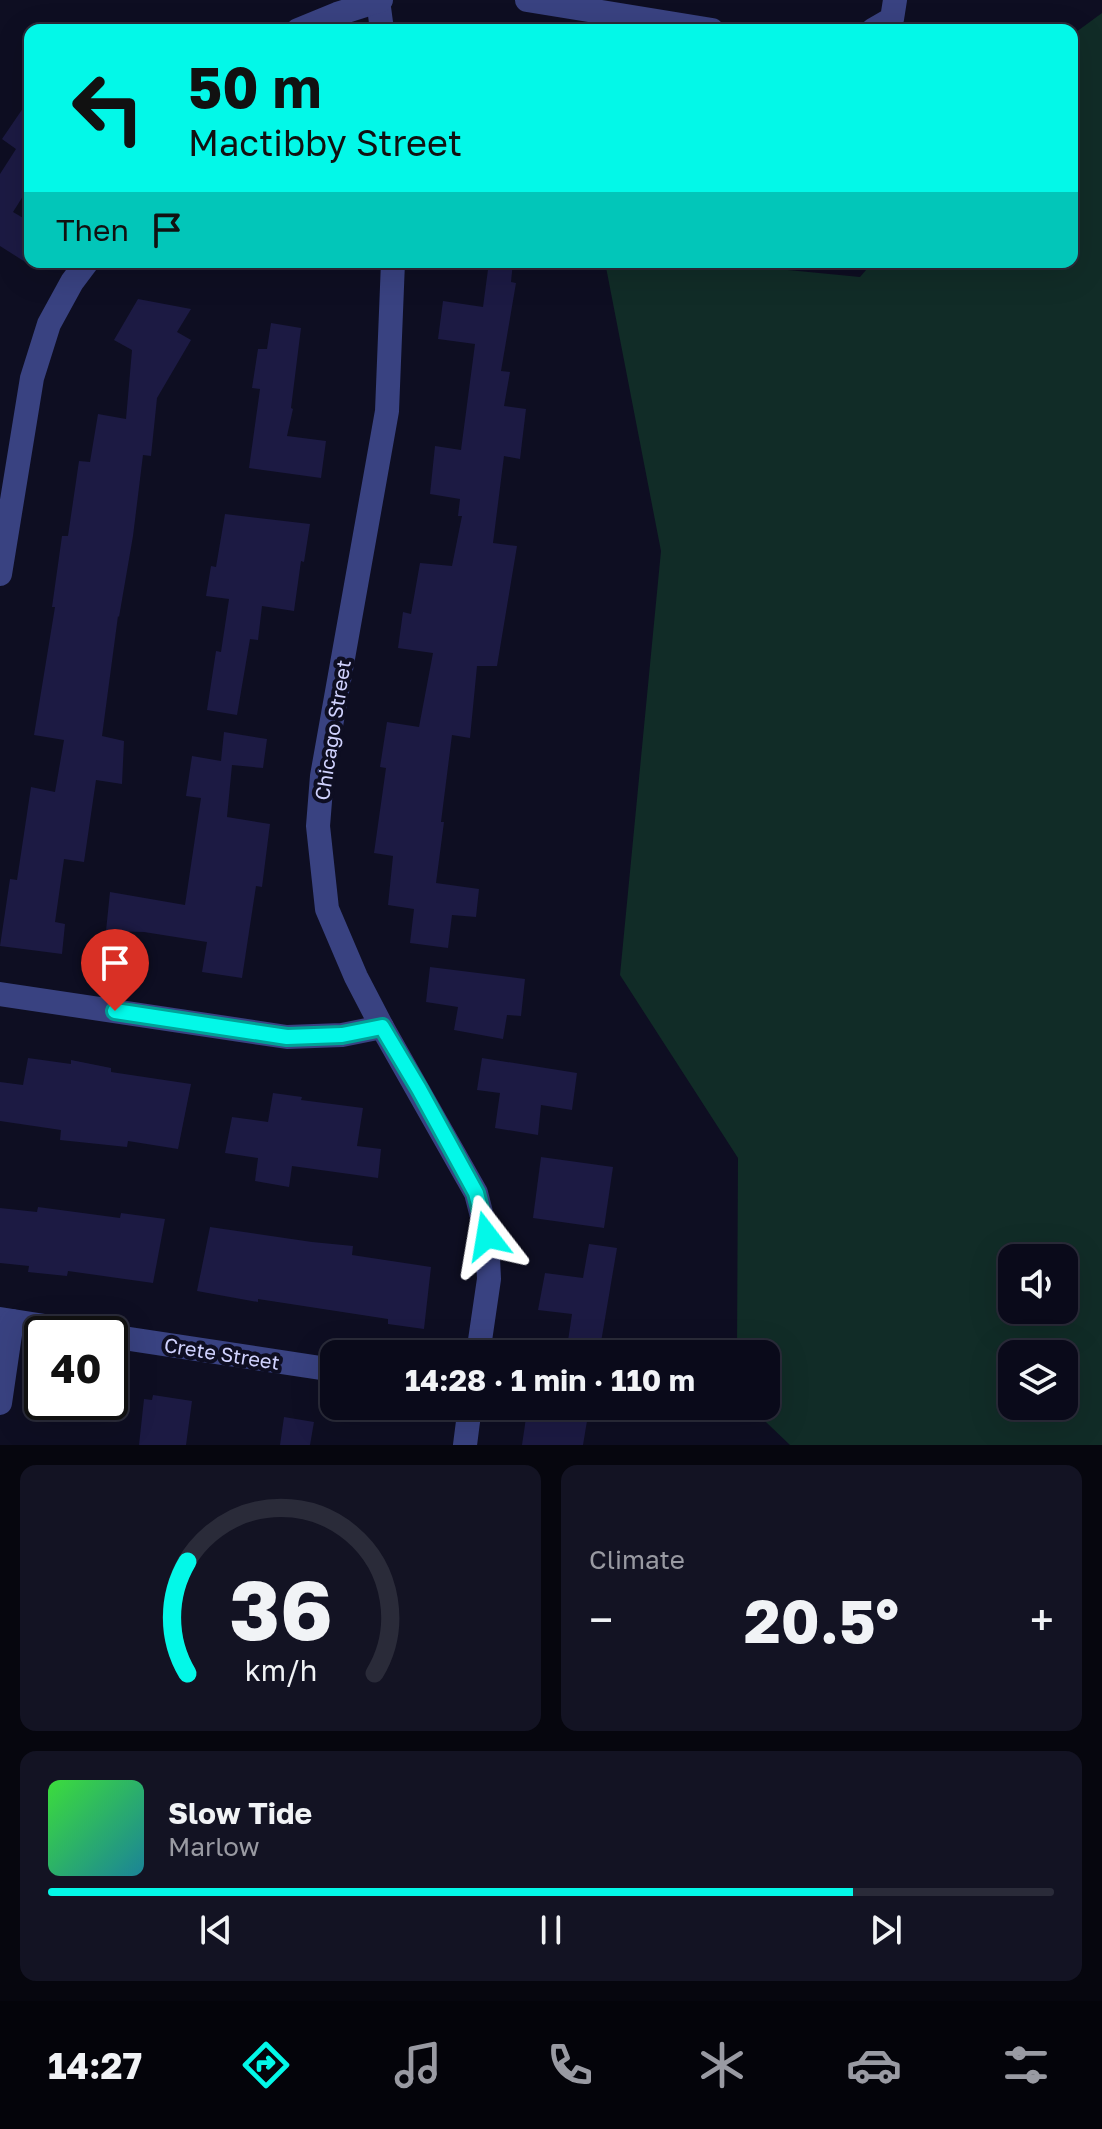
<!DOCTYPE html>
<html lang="en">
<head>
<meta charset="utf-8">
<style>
	body { margin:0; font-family:"Golos Text",sans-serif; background:#131323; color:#f1f3f6; height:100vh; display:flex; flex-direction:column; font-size:30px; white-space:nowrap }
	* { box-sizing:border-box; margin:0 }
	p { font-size:26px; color:#999aa2 }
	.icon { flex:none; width:44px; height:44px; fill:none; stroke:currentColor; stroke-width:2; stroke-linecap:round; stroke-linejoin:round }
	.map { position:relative; height:1445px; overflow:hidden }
	.drawer { display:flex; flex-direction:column; gap:20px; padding:20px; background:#06060e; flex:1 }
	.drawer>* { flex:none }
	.top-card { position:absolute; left:24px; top:24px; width:1054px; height:244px; border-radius:16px; box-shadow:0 8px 32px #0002,0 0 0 2px #2a2b39; background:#03f8e8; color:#111; overflow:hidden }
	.controls { position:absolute; left:998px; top:1244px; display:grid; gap:16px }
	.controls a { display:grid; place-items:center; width:80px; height:80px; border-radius:16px; background:#0a0a1a; box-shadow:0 8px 32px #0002,0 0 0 2px #2a2b39; font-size:40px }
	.speed { position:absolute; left:24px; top:1316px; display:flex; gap:16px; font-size:40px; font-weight:700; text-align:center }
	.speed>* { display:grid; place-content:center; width:104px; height:104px; border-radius:50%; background:#0a0a1a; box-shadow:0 8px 32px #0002,0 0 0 2px #2a2b39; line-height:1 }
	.speed .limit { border:4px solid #111; border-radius:12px; background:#fff; color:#111 }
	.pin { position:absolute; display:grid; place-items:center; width:68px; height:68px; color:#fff; margin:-82px -34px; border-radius:50% 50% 50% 0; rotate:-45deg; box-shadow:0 0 8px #0007 }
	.pin .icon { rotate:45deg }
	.me { position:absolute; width:88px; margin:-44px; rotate:346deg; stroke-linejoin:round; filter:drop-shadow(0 0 6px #0008) }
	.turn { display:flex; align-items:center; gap:28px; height:168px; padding:0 32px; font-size:36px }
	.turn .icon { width:104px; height:104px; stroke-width:2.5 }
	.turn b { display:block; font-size:56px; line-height:68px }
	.then { display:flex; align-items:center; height:76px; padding:0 32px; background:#0003; gap:16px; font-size:30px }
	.big { font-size:60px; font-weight:700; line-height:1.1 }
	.drawer .widget { flex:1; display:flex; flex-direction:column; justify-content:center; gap:12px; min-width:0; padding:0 28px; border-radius:16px; background:#131323 }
	.drawer .dial { align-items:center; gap:0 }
	.dial svg { height:208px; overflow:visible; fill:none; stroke:#2a2b39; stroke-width:7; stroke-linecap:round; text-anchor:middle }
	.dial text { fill:#f1f3f6; stroke:none }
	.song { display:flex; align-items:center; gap:24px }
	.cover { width:96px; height:96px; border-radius:12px; background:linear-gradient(135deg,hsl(120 70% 55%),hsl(190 70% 35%)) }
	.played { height:8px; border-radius:4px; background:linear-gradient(90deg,#03f8e8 80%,#2a2b39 80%) }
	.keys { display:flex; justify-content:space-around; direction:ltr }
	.heat { display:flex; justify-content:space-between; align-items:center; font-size:44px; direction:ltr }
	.drawer .tiles { flex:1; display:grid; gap:20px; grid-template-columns:1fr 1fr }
	.widget:last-child { grid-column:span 2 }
	.trip { position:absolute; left:320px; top:1340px; width:460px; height:80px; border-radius:16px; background:#0a0a1a; box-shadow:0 8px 32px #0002,0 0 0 2px #2a2b39; font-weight:700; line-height:80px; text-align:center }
	.tabs { display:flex; height:128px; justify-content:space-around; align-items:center; background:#04040a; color:#999aa2 }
	.tabs .icon { width:56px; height:56px }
	.tabs .active { color:#03f8e8 }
	.tabs b { font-size:36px; color:#f1f3f6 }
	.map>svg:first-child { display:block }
	.green { fill:#112c27; fill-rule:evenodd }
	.building { fill:#1c1a43 }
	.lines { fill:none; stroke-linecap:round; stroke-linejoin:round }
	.minor { stroke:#394281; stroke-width:24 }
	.route-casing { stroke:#02a197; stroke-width:20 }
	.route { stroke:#03f8e8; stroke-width:14 }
	.labels { text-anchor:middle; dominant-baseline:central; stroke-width:8; stroke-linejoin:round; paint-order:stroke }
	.street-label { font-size:20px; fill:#d0d2fe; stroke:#0e0e22 }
</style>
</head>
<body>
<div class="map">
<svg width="1102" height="1445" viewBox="0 0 1102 1445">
	<rect width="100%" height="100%" fill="#0e0e22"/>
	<path class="green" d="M 1102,13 L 1102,1445 L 790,1445 L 749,1406 L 766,1406 L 766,1354 L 737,1354 L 738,1158 L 620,975 L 661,551 L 605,262 L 707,262 L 860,277 L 873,262 L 1072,262 L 1072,35 ZM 1012,1258 L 1064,1258 L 1064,1310 L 1012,1310 ZM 1012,1354 L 1064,1354 L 1064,1406 L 1012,1406 Z"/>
	<g class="building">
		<polygon points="30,98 30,185 13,212 30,222 30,265 0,246 0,174 16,149 2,139"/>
		<polygon points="489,262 513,262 511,282 516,283 501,371 510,372 504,406 526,409 520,459 504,456 493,543 517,546 497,666 477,666 470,738 452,735 441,822 444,822 436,883 479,889 476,917 452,915 448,948 410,943 414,909 388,905 393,856 374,853 386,768 380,767 387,722 419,727 433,653 398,648 403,612 411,614 420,563 452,566 462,516 458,516 460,499 430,494 435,446 461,450 475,344 438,339 443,301 483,307"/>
		<polygon points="138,299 191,309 177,332 191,340 157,398 151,456 143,455 133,536 119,617 118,616 102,736 124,741 122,784 96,780 84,862 64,859 55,922 65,924 62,954 0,946 10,879 17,880 31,787 55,792 64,740 34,735 55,607 52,607 62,536 68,536 79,461 90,462 98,414 126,419 132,350 114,340"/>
		<polygon points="271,323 301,328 291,408 293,409 287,436 326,441 321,478 249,468 260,389 252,388 258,349 267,349"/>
		<polygon points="225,514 310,524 304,562 301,561 294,611 262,606 258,640 250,639 237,715 207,710 216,651 221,652 229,599 206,596 211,566 216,567"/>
		<polygon points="224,732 267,739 263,768 232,765 227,817 270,824 262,887 256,886 242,978 202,972 207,942 144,932 106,931 110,892 185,905 201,798 186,796 192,756 221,761"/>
		<polygon points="430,967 525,979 521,1016 507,1015 503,1039 454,1030 458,1007 426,1002"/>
		<polygon points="28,1058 71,1064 71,1060 111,1068 111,1072 191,1084 178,1149 128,1141 127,1147 60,1140 61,1130 0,1121 0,1082 23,1085"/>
		<polygon points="482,1058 577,1073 572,1110 541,1105 538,1135 495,1128 500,1093 477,1090"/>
		<polygon points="273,1093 302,1097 301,1100 363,1108 357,1146 381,1149 378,1178 292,1166 289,1187 255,1181 258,1158 225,1153 232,1117 268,1122"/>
		<polygon points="541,1157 613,1167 604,1228 533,1218"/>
		<polygon points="38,1207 120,1218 121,1213 165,1219 153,1283 68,1271 67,1276 28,1272 29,1266 0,1263 0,1208 37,1212"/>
		<polygon points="210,1227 312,1242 353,1246 352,1255 431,1267 424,1329 388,1324 388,1319 258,1299 258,1302 197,1291"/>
		<polygon points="589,1244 617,1248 599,1354 566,1354 572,1314 538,1310 545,1273 583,1278"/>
		<polygon points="153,1395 192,1401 186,1445 139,1445 144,1399 152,1400"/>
		<polygon points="527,1411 587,1421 583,1445 522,1445"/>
		<polygon points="284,1417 314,1422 310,1445 280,1445"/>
	</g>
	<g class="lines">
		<g class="minor">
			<polyline points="378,0 382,30"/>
			<polyline points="527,0 712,30"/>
			<polyline points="298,30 337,14 381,0"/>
			<polyline points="873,30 892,19 895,0"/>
			<polyline points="393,262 387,411 322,776 318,826 327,909 356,977 382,1027 476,1193 487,1236 489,1279 478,1354"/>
			<polyline points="0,574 32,378 49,324 72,282 87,262"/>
			<polyline points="0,994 287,1037 342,1035 382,1027"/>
			<polyline points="0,1319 96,1334"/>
			<polyline points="110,1336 334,1370"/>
			<polyline points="0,1403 12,1321"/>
			<polyline points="465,1445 470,1406"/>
		</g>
	</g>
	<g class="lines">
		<defs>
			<polyline id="route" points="115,1011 287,1037 342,1035 382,1027 419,1089 476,1193 487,1236"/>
		</defs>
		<use href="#route" class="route-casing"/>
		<use href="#route" class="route"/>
	</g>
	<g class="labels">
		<g class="street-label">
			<text transform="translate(332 730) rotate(-81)">Chicago Street</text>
			<text transform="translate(222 1353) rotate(9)">Crete Street</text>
		</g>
	</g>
</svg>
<div class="controls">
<a><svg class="icon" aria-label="sound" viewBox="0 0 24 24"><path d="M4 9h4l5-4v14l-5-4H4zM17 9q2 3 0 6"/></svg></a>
<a><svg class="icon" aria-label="layers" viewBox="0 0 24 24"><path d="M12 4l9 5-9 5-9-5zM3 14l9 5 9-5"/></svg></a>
</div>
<div class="speed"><div class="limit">40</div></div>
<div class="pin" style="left:115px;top:1011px;background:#d93025"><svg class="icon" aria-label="arrive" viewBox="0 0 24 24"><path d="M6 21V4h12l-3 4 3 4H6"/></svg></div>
<svg class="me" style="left:487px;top:1236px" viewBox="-20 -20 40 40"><path d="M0-17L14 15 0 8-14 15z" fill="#03f8e8" stroke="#fff" stroke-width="4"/></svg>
<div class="trip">14:28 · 1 min · 110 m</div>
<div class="top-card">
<div class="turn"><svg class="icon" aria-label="left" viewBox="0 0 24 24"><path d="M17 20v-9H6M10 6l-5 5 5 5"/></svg><div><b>50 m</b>Mactibby Street</div></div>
<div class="then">Then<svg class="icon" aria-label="arrive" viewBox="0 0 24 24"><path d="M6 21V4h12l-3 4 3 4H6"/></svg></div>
</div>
</div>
<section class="drawer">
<div class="tiles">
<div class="widget dial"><svg viewBox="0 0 100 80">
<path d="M14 69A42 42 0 1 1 86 69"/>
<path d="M14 69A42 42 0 0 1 14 26" stroke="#03f8e8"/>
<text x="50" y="56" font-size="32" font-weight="700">36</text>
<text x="50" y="72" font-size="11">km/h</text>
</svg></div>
<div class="widget"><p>Climate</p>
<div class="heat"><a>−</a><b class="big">20.5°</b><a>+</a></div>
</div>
<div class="widget">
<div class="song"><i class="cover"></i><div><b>Slow Tide</b><p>Marlow</p></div></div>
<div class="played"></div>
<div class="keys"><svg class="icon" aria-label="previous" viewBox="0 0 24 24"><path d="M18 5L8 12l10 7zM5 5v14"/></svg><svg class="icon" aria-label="pause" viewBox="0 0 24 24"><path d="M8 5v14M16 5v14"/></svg><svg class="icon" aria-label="next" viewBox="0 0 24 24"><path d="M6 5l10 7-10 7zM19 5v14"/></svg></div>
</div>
</div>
</section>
<nav class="tabs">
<b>14:27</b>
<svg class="icon active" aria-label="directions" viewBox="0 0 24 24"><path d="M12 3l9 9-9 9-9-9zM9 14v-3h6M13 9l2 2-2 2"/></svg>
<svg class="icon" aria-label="music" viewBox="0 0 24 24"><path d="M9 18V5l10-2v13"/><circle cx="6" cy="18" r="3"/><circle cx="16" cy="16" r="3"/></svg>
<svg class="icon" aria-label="phone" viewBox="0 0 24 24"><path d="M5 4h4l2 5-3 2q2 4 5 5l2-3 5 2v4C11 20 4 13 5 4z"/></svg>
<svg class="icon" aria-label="climate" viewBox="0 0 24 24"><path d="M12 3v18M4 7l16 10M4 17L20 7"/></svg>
<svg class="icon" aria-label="car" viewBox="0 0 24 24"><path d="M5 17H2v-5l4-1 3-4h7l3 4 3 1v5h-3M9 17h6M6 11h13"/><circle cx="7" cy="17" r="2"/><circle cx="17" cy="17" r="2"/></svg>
<svg class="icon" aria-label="filters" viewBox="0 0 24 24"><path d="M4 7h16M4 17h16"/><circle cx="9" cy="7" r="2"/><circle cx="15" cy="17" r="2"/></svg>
</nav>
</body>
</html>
